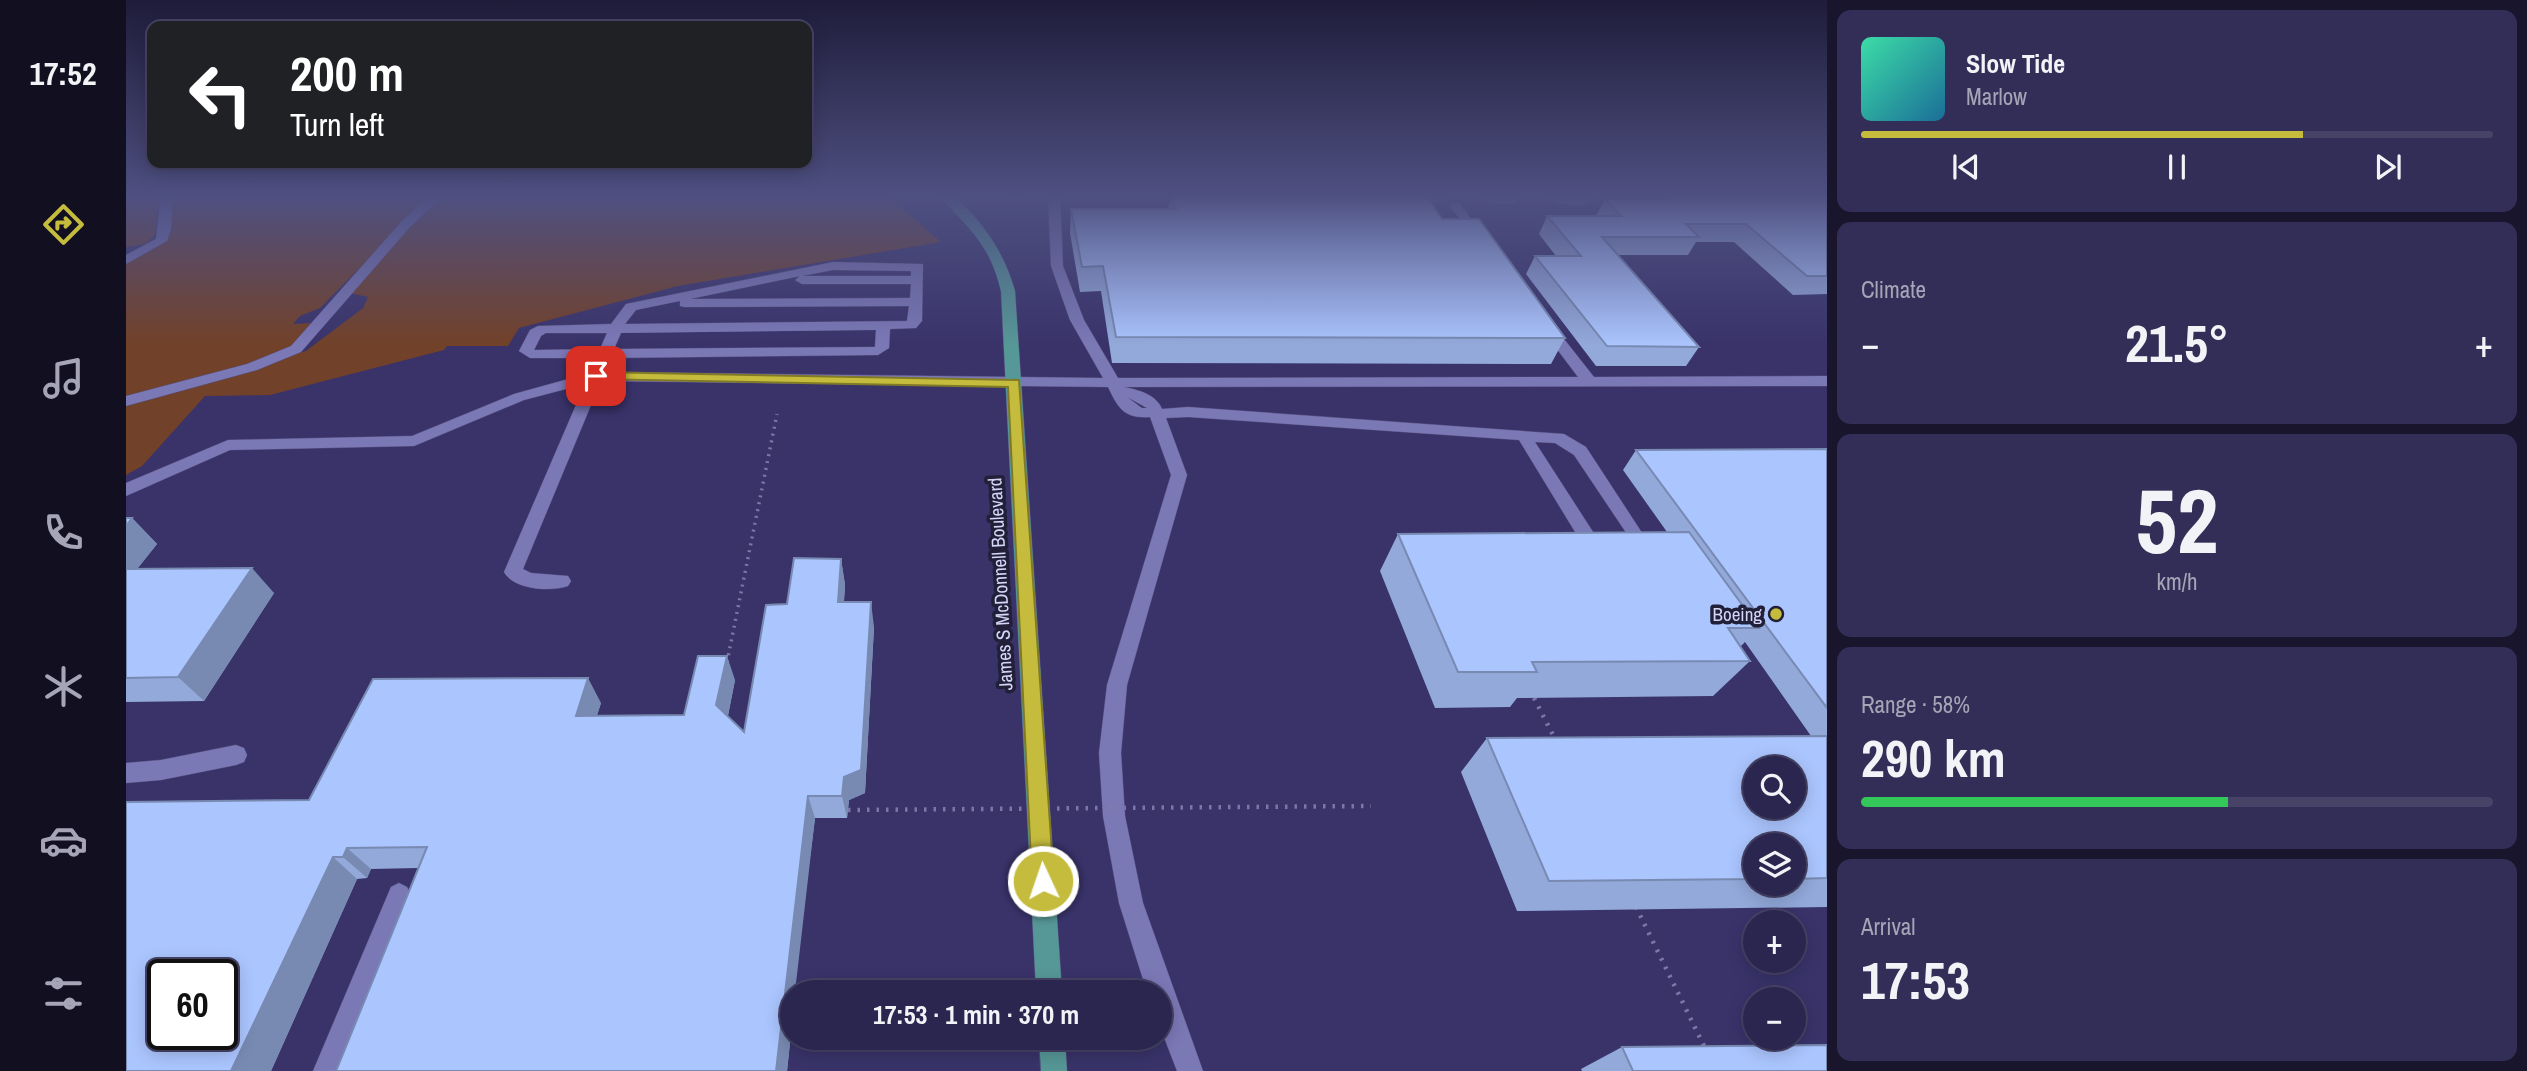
<!DOCTYPE html>
<html lang="en">
<head>
<meta charset="utf-8">
<style>
	body { margin:0; font-family:"Archivo Narrow",sans-serif; background:#332e57; color:#f1f3f6; height:100vh; display:flex; flex-direction:column; font-size:26px; white-space:nowrap }
	* { box-sizing:border-box; margin:0 }
	p { font-size:23px; color:#a6a5b7 }
	.icon { flex:none; width:38px; height:38px; fill:none; stroke:currentColor; stroke-width:2; stroke-linecap:round; stroke-linejoin:round }
	.map { position:relative; flex:1; overflow:hidden }
	.drawer { display:flex; flex-direction:column; gap:10px; padding:10px; background:#18152c; width:700px }
	.drawer>* { flex:none }
	.banner { position:absolute; left:21px; top:21px; width:665px; height:147px; border-radius:14px; box-shadow:0 4px 18px #0003,0 0 0 2px #474367; background:#202124; color:#fff; overflow:hidden }
	.fabs { position:absolute; left:1617px; top:756px; display:grid; gap:14px }
	.fabs a { display:grid; place-items:center; width:63px; height:63px; border-radius:50%; background:#2b2650; box-shadow:0 4px 18px #0003,0 0 0 2px #474367; font-size:35px }
	.speed { position:absolute; left:21px; top:959px; display:flex; gap:14px; font-size:35px; font-weight:700; text-align:center }
	.speed>* { display:grid; place-content:center; width:91px; height:91px; border-radius:50%; background:#2b2650; box-shadow:0 4px 18px #0003,0 0 0 2px #474367; line-height:1 }
	.speed .limit { border:4px solid #111; border-radius:10px; background:#fff; color:#111 }
	.pin { position:absolute; display:grid; place-items:center; width:60px; height:60px; color:#fff; margin:-30px; border-radius:14px; box-shadow:0 4px 10px #0006 }
	.me { position:absolute; width:77px; margin:-38px; rotate:357deg; stroke-linejoin:round; filter:drop-shadow(0 0 5px #0008) }
	.turn { display:flex; align-items:center; gap:24px; height:147px; padding:0 28px; font-size:32px }
	.turn .icon { width:91px; height:91px; stroke-width:2.5 }
	.turn b { display:block; font-size:49px; line-height:60px }
	.big { font-size:52px; font-weight:800; line-height:1.1 }
	.drawer .tile { flex:1; display:flex; flex-direction:column; justify-content:center; gap:10px; min-width:0; padding:0 24px; border-radius:14px; background:#332e57 }
	.drawer .dial { align-items:center; gap:0 }
	.dial b { font-size:91px; line-height:1 }
	.song { display:flex; align-items:center; gap:21px }
	.cover { width:84px; height:84px; border-radius:10px; background:linear-gradient(135deg,hsl(160 70% 55%),hsl(200 70% 35%)) }
	.played { height:7px; border-radius:4px; background:linear-gradient(90deg,#c5bc3d 70%,#474367 70%) }
	.keys { display:flex; justify-content:space-around; direction:ltr }
	.heat { display:flex; justify-content:space-between; align-items:center; font-size:38px; direction:ltr }
	.charge { height:10px; border-radius:5px; background:linear-gradient(90deg,#34c759 58%,#474367 0) }
	.trip { position:absolute; left:654px; top:980px; width:392px; height:70px; border-radius:35px; background:#2b2650; box-shadow:0 4px 18px #0003,0 0 0 2px #474367; font-weight:800; line-height:70px; text-align:center }
	main { display:flex; flex:1; min-height:0 }
	.menu { display:flex; flex-direction:column; width:126px; justify-content:space-around; align-items:center; background:#110f20; color:#a6a5b7 }
	.menu .icon { width:49px; height:49px }
	.menu .selected { color:#c5bc3d }
	.menu b { font-size:32px; color:#f1f3f6 }
	.map>svg:first-child { display:block }
	.green { fill:#724129 }
	.lines { fill:none; stroke-linecap:round; stroke-linejoin:round }
	.minor-casing { stroke:#544e7d; stroke-width:1 }
	.major-casing { stroke:#544e7d; stroke-width:1 }
	.path-far1 { stroke:#7b77a6; stroke-width:3.5; stroke-dasharray:2 5; stroke-linecap:butt }
	.path { stroke:#7b77a6; stroke-width:4.5; stroke-dasharray:2.5 7; stroke-linecap:butt }
	.minor { fill:#7b78b6; fill-rule:evenodd }
	.major { fill:#569797; fill-rule:evenodd }
	.path-bridge { stroke:#7b77a6; stroke-width:4.5; stroke-dasharray:2.5 7; stroke-linecap:butt }
	.wall { fill:#93a9da; fill-rule:evenodd }
	.shaded-wall { fill:#788ab2 }
	.building { fill:#abc5fe; stroke:#788ab2; stroke-width:2; fill-rule:evenodd }
	.route { fill:#c5bc3d; stroke:#807a28; stroke-width:2 }
	.poi-dot { fill:#c5bc3d; stroke:#222039; stroke-width:2.5 }
	.labels { text-anchor:middle; dominant-baseline:central; stroke-width:7; stroke-linejoin:round; paint-order:stroke }
	.street-label { font-size:19px; fill:#d5d5f7; stroke:#222039 }
	.poi-label { font-size:19px; fill:#d5d5f7; stroke:#222039; text-anchor:end }
</style>
</head>
<body>
<main>
<nav class="menu">
<b>17:52</b>
<svg class="icon selected" aria-label="directions" viewBox="0 0 24 24"><path d="M12 3l9 9-9 9-9-9zM9 14v-3h6M13 9l2 2-2 2"/></svg>
<svg class="icon" aria-label="music" viewBox="0 0 24 24"><path d="M9 18V5l10-2v13"/><circle cx="6" cy="18" r="3"/><circle cx="16" cy="16" r="3"/></svg>
<svg class="icon" aria-label="phone" viewBox="0 0 24 24"><path d="M5 4h4l2 5-3 2q2 4 5 5l2-3 5 2v4C11 20 4 13 5 4z"/></svg>
<svg class="icon" aria-label="climate" viewBox="0 0 24 24"><path d="M12 3v18M4 7l16 10M4 17L20 7"/></svg>
<svg class="icon" aria-label="car" viewBox="0 0 24 24"><path d="M5 17H2v-5l4-1 3-4h7l3 4 3 1v5h-3M9 17h6M6 11h13"/><circle cx="7" cy="17" r="2"/><circle cx="17" cy="17" r="2"/></svg>
<svg class="icon" aria-label="filters" viewBox="0 0 24 24"><path d="M4 7h16M4 17h16"/><circle cx="9" cy="7" r="2"/><circle cx="15" cy="17" r="2"/></svg>
</nav>
<div class="map">
<svg width="1701" height="1071" viewBox="0 0 1701 1071">
	<rect width="100%" height="100%" fill="#39336a"/>
	<g class="green">
		<polygon points="0,195 33,195 29,235 19,244 0,247"/>
		<polygon points="43,195 306,195 194,308 174,316 167,324 185,323 167,348 122,366 0,397 0,262 36,242"/>
		<polygon points="316,195 761,195 815,242 552,286 393,328 382,346 321,346 318,350 144,395 79,396 16,466 0,475 0,403 180,351 237,308 242,297 224,293 285,224"/>
	</g>
	<g class="lines">
		<defs>
			<g id="minor">
				<polygon points="35,195 47,195 45,229 41,241 0,264 0,255 30,239"/>
				<polygon points="305,195 318,195 284,227 175,352 131,370 0,406 0,396 121,364 165,346 276,221"/>
				<polygon points="886,195 898,195 895,201 891,202 885,199"/>
				<path d="M 922,195 L 934,195 L 937,266 L 958,320 L 992,378 L 1452,377 L 1415,328 L 1422,324 L 1427,325 L 1468,377 L 1701,376 L 1701,386 L 998,387 C 1012,390 1030,394 1036,409 L 1062,407 L 1438,434 L 1460,447 L 1522,542 L 1508,553 L 1496,553 L 1493,548 L 1503,537 L 1448,455 L 1429,443 L 1409,442 L 1469,535 L 1483,547 L 1480,552 L 1474,554 L 1457,545 L 1393,440 L 1062,417 L 1040,418 L 1061,475 L 1001,685 L 995,753 L 999,816 L 1017,903 L 1077,1071 L 1051,1071 L 1034,1027 L 1034,992 L 1021,992 L 993,903 L 977,816 L 973,753 L 981,685 L 1045,475 L 1024,417 C 998,419 992,408 982,387 L 475,381 L 397,569 L 405,573 L 442,576 L 445,581 L 442,586 C 425,592 388,590 378,572 L 459,384 L 398,400 L 288,446 L 104,450 L 0,496 L 0,483 L 102,440 L 286,436 L 388,394 L 464,373 L 470,358 L 404,358 L 393,351 L 404,330 L 412,326 L 485,324 L 500,304 L 707,262 L 797,264 L 796,321 L 790,328 L 764,329 L 763,348 L 752,355 L 485,358 L 479,372 L 977,378 L 944,320 L 925,266 ZM 707,270 L 785,271 L 785,276 L 676,276 ZM 674,276 L 669,280 L 676,284 L 785,284 L 784,298 L 564,299 ZM 554,301 L 554,306 L 559,307 L 783,306 L 781,321 L 499,324 L 510,310 ZM 750,330 L 749,347 L 488,349 L 495,333 ZM 420,333 L 481,333 L 474,349 L 408,350 L 415,336 ZM 1001,397 L 1021,408 L 1016,408 Z"/>
				<path d="M 1277,195 L 1324,195 C 1312,207 1290,204 1277,195 Z"/>
				<path d="M 1348,195 L 1395,195 L 1391,202 C 1376,205 1361,204 1348,195 Z"/>
				<path d="M 1418,195 L 1439,197 L 1466,195 L 1466,200 C 1452,209 1430,205 1418,195 Z"/>
				<path d="M 1490,195 L 1538,195 L 1543,200 C 1530,208 1502,206 1490,195 Z"/>
				<polygon points="1325,203 1333,203 1361,239 1359,242 1351,242 1323,205"/>
				<polygon points="110,745 118,748 121,755 118,762 110,765 35,780 0,783 0,763 35,760"/>
				<polygon points="273,883 281,887 285,895 213,1071 187,1071 265,887"/>
			</g>
			<g id="major">
				<path d="M 813,195 L 826,195 C 857,221 878,252 889,291 L 936,992 L 910,992 L 875,291 C 863,242 844,231 813,195 Z"/>
				<polygon points="913,1038 939,1038 941,1071 915,1071"/>
			</g>
		</defs>
		<use href="#minor" class="minor-casing"/>
		<use href="#major" class="major-casing"/>
		<polyline class="path-far1" points="601,662 651,414"/>
		<g class="path">
			<polyline points="1408,698 1429,739"/>
			<polyline points="1510,907 1579,1048"/>
		</g>
		<use href="#minor" class="minor"/>
		<use href="#major" class="major"/>
		<polyline class="path-bridge" points="722,810 1245,806"/>
	</g>
	<g class="wall">
		<polygon points="1045,195 1316,219 1439,338 1425,364 986,363 975,291 954,292 944,233 945,209 1042,209"/>
		<polygon points="1528,195 1701,195 1701,294 1667,295 1608,242 1570,242 1562,255 1492,255 1573,347 1560,366 1470,366 1400,274 1409,256 1430,256 1413,234 1421,216 1470,216 1479,199 1525,199"/>
		<path d="M 1701,449 L 1701,907 L 1391,911 L 1335,772 L 1361,738 L 1685,736 L 1619,642 L 1614,647 L 1624,661 L 1587,696 L 1391,698 L 1384,707 L 1309,708 L 1254,571 L 1272,534 L 1541,532 L 1497,470 L 1510,450 ZM 1629,845 L 1668,845 L 1668,884 L 1629,884 Z"/>
		<polygon points="0,518 6,518 31,544 11,569 148,593 78,701 0,702"/>
		<polygon points="715,559 719,585 718,602 748,627 739,793 723,800 721,818 689,818 667,992 667,1015 661,1071 210,1071 292,868 245,869 241,878 231,879 145,1071 183,800 475,703 471,715 558,715 609,680 602,716 618,732 661,604"/>
		<polygon points="1496,1047 1701,1071 1456,1071 1455,1069"/>
	</g>
	<g class="shaded-wall">
		<polygon points="6,518 31,544 0,583 0,526"/>
		<polygon points="715,559 719,585 716,627 712,602"/>
		<polygon points="126,568 148,593 78,701 52,677"/>
		<polygon points="745,602 748,627 739,793 723,800 721,818 716,796 718,777"/>
		<polygon points="601,656 609,680 599,729 590,705"/>
		<polygon points="462,678 475,703 463,739 450,716"/>
		<polygon points="682,796 689,818 669,992 667,992 667,1015 661,1071 650,1071"/>
		<polygon points="221,848 245,869 241,878 217,857"/>
		<polygon points="207,857 231,879 145,1071 105,1071"/>
	</g>
	<g class="building">
		<polygon points="1045,195 1300,195 1316,219 1353,219 1439,338 990,337 977,266 956,267 945,209 1050,209"/>
		<polygon points="1537,195 1701,195 1701,276 1681,276 1620,224 1560,224 1573,237 1476,237 1573,347 1481,346 1409,256 1455,256 1421,216 1495,216 1479,199 1541,199"/>
		<polygon points="1701,449 1701,708 1510,450"/>
		<polygon points="0,518 6,518 0,526"/>
		<polygon points="1563,532 1633,628 1602,628 1624,661 1406,662 1411,672 1332,672 1272,534"/>
		<path d="M 668,558 L 715,559 L 712,602 L 745,602 L 735,770 L 718,777 L 716,796 L 682,796 L 650,1071 L 210,1071 L 301,847 L 221,848 L 217,857 L 207,857 L 105,1071 L 0,1071 L 0,802 L 183,800 L 247,679 L 462,678 L 450,716 L 558,715 L 572,656 L 601,656 L 590,705 L 618,732 L 640,605 L 661,604 ZM 37,975 L 96,975 L 96,1034 L 37,1034 Z"/>
		<polygon points="126,568 52,677 0,678 0,569"/>
		<path d="M 1701,736 L 1701,878 L 1668,879 L 1668,845 L 1629,845 L 1629,879 L 1423,881 L 1361,738 ZM 1629,768 L 1668,768 L 1668,807 L 1629,807 Z"/>
		<polygon points="1701,1045 1701,1071 1507,1071 1496,1047"/>
	</g>
	<linearGradient id="sky" x2="0" y2="1"><stop stop-color="#1f1c3a"/><stop offset="0.57" stop-color="#4e5081"/><stop offset="1" stop-color="#4e5081" stop-opacity="0"/></linearGradient>
	<rect width="1701" height="345" fill="url(#sky)"/>
	<polygon class="route" points="470,372 893,380 928,881 925,889 917,892 909,889 906,881 882,387 465,379 465,373"/>
	<circle class="poi-dot" cx="1650" cy="614" r="7"/>
	<g class="labels">
		<g class="street-label">
			<text transform="translate(874 584) rotate(-93)">James S McDonnell Boulevard</text>
		</g>
		<g class="poi-label">
			<text x="1636" y="614">Boeing</text>
		</g>
	</g>
</svg>
<div class="fabs">
<a><svg class="icon" aria-label="search" viewBox="0 0 24 24"><circle cx="10" cy="10" r="6"/><path d="M15 15l6 6"/></svg></a>
<a><svg class="icon" aria-label="layers" viewBox="0 0 24 24"><path d="M12 4l9 5-9 5-9-5zM3 14l9 5 9-5"/></svg></a>
<a>+</a>
<a>−</a>
</div>
<div class="speed"><div class="limit">60</div></div>
<div class="pin" style="left:470px;top:376px;background:#d93025"><svg class="icon" aria-label="arrive" viewBox="0 0 24 24"><path d="M6 21V4h12l-3 4 3 4H6"/></svg></div>
<svg class="me" style="left:917px;top:881px" viewBox="-20 -20 40 40"><circle r="17" fill="#c5bc3d" stroke="#fff" stroke-width="3"/><path d="M0-11L8 9 0 5-8 9z" fill="#fff"/></svg>
<div class="trip">17:53 · 1 min · 370 m</div>
<div class="banner">
<div class="turn"><svg class="icon" aria-label="left" viewBox="0 0 24 24"><path d="M17 20v-9H6M10 6l-5 5 5 5"/></svg><div><b>200 m</b>Turn left</div></div>
</div>
</div>
<section class="drawer">
<div class="tile">
<div class="song"><i class="cover"></i><div><b>Slow Tide</b><p>Marlow</p></div></div>
<div class="played"></div>
<div class="keys"><svg class="icon" aria-label="previous" viewBox="0 0 24 24"><path d="M18 5L8 12l10 7zM5 5v14"/></svg><svg class="icon" aria-label="pause" viewBox="0 0 24 24"><path d="M8 5v14M16 5v14"/></svg><svg class="icon" aria-label="next" viewBox="0 0 24 24"><path d="M6 5l10 7-10 7zM19 5v14"/></svg></div>
</div>
<div class="tile"><p>Climate</p>
<div class="heat"><a>−</a><b class="big">21.5°</b><a>+</a></div>
</div>
<div class="tile dial"><b>52</b><p>km/h</p></div>
<div class="tile"><p>Range · 58%</p><b class="big">290 km</b><div class="charge"></div></div>
<div class="tile"><p>Arrival</p><b class="big">17:53</b></div>
</section>
</main>
</body>
</html>
